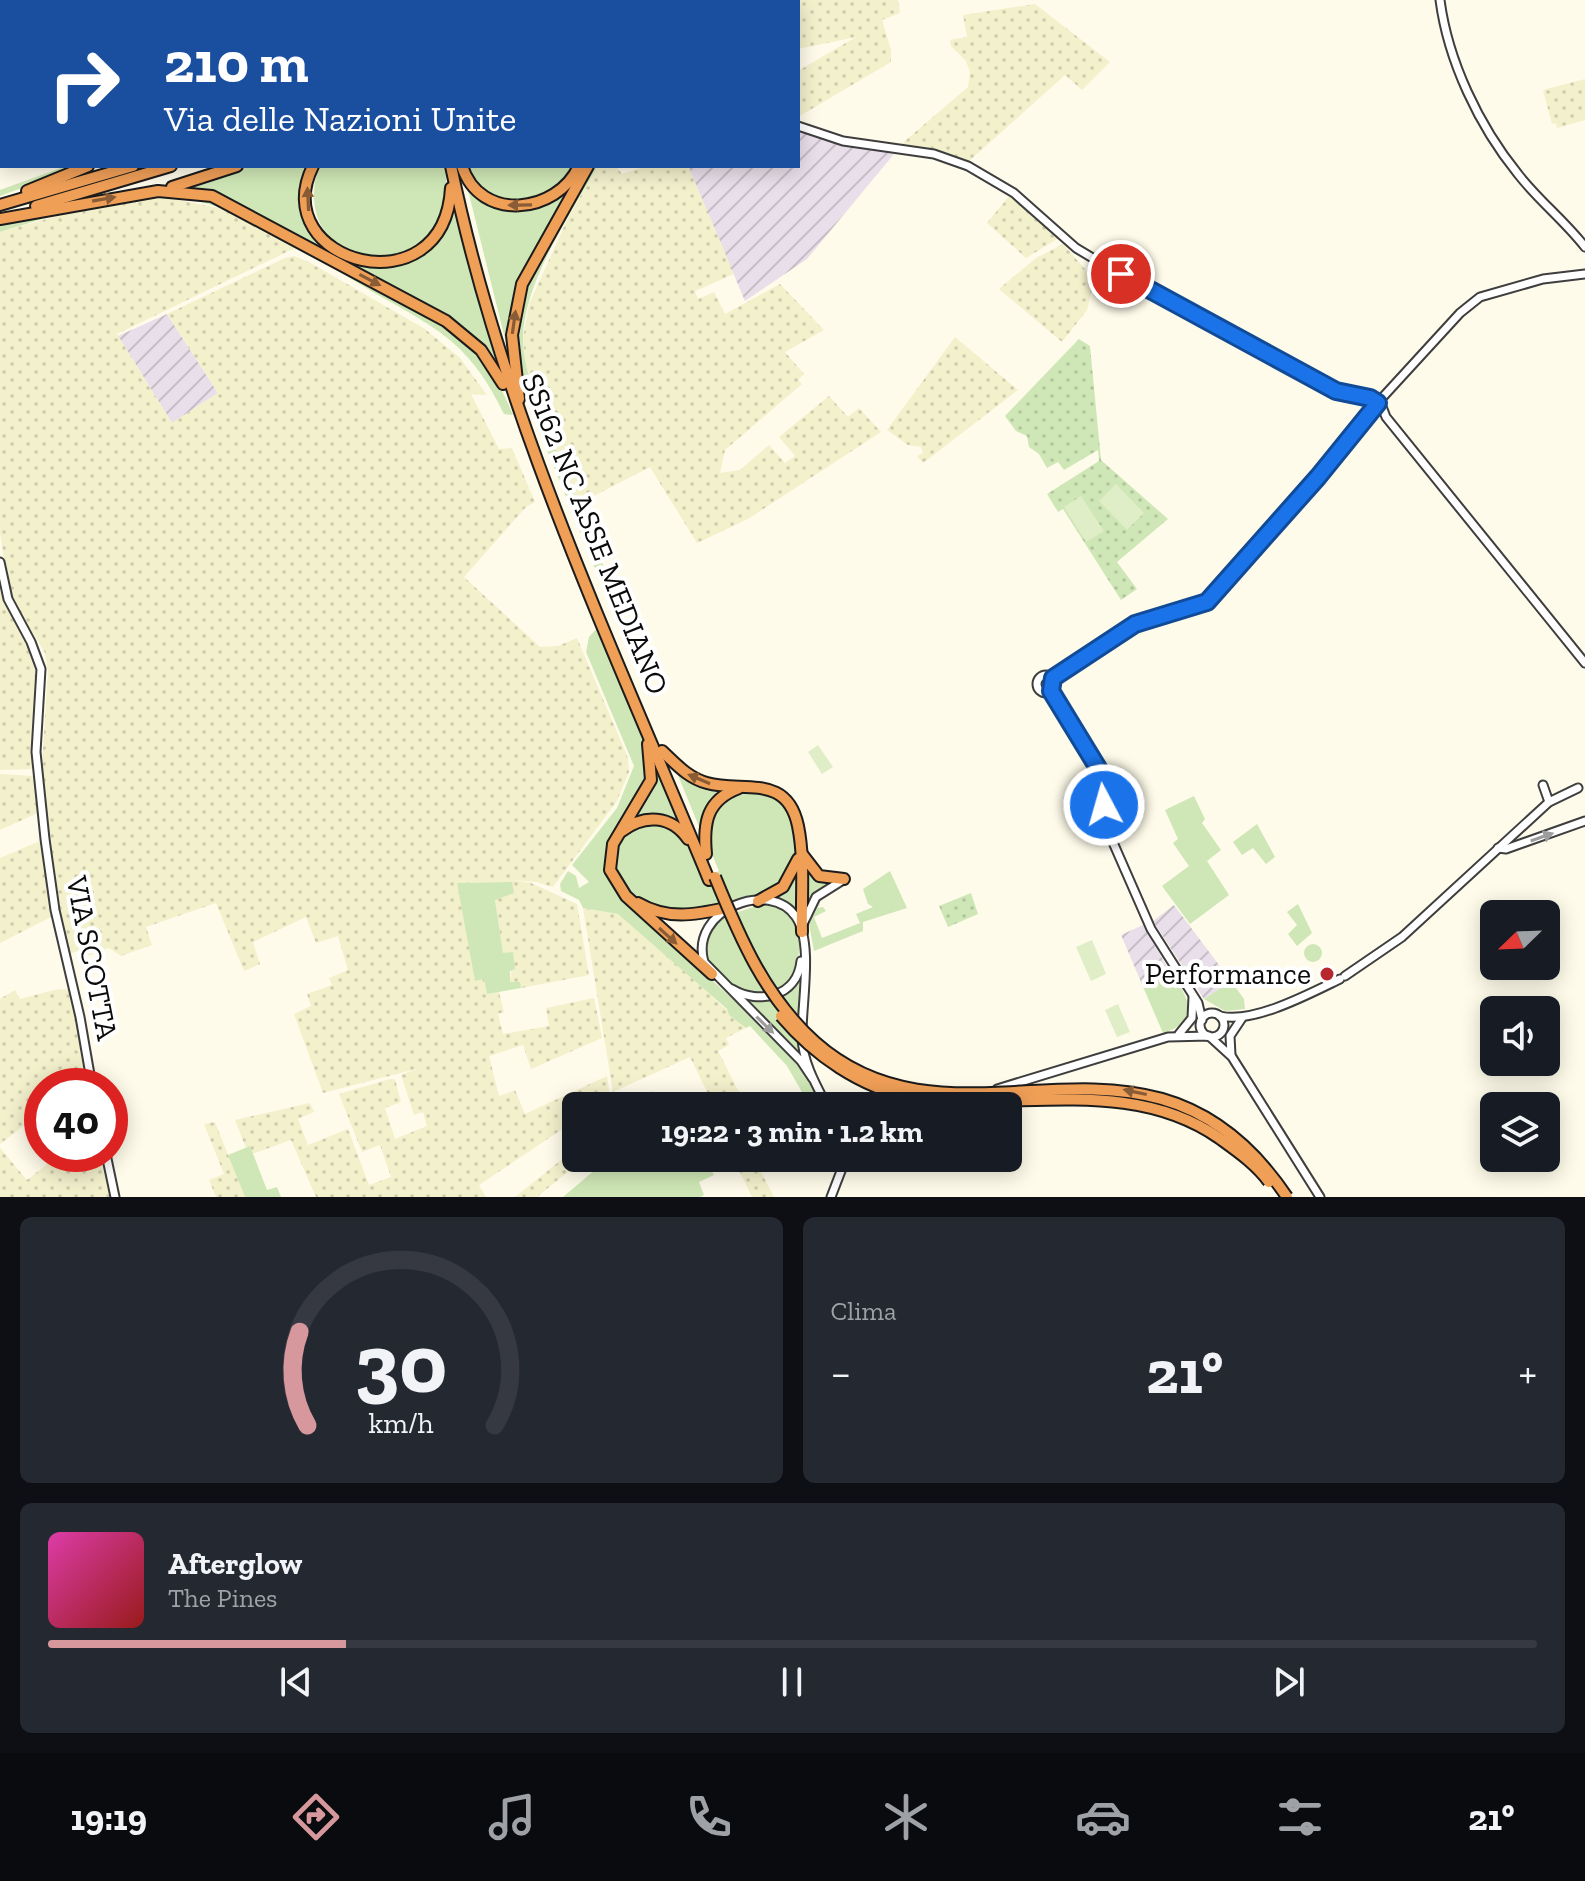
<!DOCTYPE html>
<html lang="it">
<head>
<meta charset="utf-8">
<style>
	body { margin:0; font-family:"Zilla Slab",serif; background:#242831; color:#f1f3f6; height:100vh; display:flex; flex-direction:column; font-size:30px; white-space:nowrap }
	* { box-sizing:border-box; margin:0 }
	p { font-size:26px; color:#9ea1a6 }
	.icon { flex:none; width:44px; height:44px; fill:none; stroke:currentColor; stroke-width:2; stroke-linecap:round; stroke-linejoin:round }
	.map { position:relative; height:1197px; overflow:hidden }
	.sheet { display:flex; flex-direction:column; gap:20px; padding:20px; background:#0d0f14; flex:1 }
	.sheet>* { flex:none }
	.top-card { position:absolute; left:0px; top:0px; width:800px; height:168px; box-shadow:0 4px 20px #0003; background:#1a4fa0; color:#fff; overflow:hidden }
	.needle { width:52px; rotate:247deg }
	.tools { position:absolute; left:1480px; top:900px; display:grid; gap:16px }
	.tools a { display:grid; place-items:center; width:80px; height:80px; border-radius:12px; background:#171b24; box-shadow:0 4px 20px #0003; font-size:40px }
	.speed { position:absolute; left:24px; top:1068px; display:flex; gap:16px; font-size:40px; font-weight:700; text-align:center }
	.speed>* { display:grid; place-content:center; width:104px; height:104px; border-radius:50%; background:#171b24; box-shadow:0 4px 20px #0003; line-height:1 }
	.speed .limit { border:12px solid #d22; background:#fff; color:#111 }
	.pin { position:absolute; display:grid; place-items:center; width:68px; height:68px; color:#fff; margin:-34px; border:4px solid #fff; border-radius:50%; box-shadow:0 2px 8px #0007 }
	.me { position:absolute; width:88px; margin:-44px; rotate:354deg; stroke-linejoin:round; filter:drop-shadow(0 0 6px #0008) }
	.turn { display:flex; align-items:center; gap:28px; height:168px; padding:0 32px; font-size:36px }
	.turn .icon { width:104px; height:104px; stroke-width:2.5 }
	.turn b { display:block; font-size:56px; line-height:68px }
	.big { font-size:60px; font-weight:800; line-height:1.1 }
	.sheet .tile { flex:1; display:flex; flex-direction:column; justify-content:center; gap:12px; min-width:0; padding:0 28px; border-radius:12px; background:#242831 }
	.sheet .dial { align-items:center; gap:0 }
	.dial svg { height:208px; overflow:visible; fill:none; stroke:#363941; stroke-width:7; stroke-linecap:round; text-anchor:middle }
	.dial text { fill:#f1f3f6; stroke:none }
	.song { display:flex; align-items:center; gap:24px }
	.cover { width:96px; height:96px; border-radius:12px; background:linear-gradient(135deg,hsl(320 70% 55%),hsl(0 70% 35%)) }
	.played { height:8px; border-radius:4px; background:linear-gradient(90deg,#d6989c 20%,#363941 20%) }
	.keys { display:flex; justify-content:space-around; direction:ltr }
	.heat { display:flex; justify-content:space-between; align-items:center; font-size:44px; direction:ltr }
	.sheet .tiles { flex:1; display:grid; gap:20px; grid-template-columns:1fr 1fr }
	.tile:last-child { grid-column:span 2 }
	.trip { position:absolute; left:562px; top:1092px; width:460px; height:80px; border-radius:12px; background:#171b24; box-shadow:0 4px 20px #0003; font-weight:800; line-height:80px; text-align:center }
	.tab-bar { display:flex; height:128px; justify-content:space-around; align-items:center; background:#090b0e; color:#9ea1a6 }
	.tab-bar .icon { width:56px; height:56px }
	.tab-bar .selected { color:#d6989c }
	.tab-bar b { font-size:36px; color:#f1f3f6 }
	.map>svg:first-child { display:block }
	.industrial { fill:url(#industrial-furrows) }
	.farmland { fill:url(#farmland-dots) }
	.grass { fill:#cfe7b6 }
	.park { fill:url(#park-dots) }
	.pitch { fill:#e0eec7 }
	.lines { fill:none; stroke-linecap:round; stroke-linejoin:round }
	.minor-casing { stroke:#3e3e3e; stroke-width:11 }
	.highway-casing { stroke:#1c1c1c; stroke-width:14 }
	.minor { stroke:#fff; stroke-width:7 }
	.highway { stroke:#f09f57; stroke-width:10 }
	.highway-bridge-casing { stroke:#1c1c1c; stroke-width:14; stroke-linecap:butt }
	.highway-bridge { stroke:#f09f57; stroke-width:10 }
	.oneway { fill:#895c35 }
	.oneway2 { fill:#9d9d9d }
	.route-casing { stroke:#114b97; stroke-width:20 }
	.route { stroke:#1a73e8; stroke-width:14 }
	.poi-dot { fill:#b6282d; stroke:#fff; stroke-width:3 }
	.labels { text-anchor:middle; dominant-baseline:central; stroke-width:8; stroke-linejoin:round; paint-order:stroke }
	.street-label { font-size:30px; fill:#0b0b0b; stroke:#fff }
	.poi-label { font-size:30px; fill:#0b0b0b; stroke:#fff; text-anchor:end }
</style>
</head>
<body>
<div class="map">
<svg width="1585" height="1197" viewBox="0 0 1585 1197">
	<defs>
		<pattern id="industrial-furrows" width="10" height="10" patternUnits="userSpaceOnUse" patternTransform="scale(2)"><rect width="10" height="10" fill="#e9dfea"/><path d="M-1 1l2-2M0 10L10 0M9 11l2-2" fill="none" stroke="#c6bec7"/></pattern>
		<pattern id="farmland-dots" width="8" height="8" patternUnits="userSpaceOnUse" patternTransform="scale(2)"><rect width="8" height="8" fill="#f3f0cc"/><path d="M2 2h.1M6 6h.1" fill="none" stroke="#cfccae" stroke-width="1.8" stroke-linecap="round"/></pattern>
		<pattern id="park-dots" width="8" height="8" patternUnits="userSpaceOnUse" patternTransform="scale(2)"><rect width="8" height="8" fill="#cfe7b6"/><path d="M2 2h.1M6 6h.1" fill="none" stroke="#b0c59b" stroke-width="1.8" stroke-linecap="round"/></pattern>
	</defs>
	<rect width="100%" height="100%" fill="#fefbea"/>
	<g class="industrial">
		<polygon points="798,130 894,154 807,259 745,301 688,166 798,166"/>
		<polygon points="167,314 218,393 172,423 118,336"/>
		<polygon points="1174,905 1231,981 1204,999 1153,921"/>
		<polygon points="1143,925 1169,970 1141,982 1121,935"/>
	</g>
	<g class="farmland">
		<polygon points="0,0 51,2 2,2 0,74"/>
		<polygon points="794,0 898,0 900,13 882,20 891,50 891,62 798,117 798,71 856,37 798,49 798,2 790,2"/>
		<polygon points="1035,4 1110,62 1082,90 1065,75 967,163 899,146 968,87 970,72 966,61 951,46 950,40 967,37 963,15"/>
		<polygon points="1585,79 1585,120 1557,128 1556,123 1552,124 1543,90"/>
		<polygon points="598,166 616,166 622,174 647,166 688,166 734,274 695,291 698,299 714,292 725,314 780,284 824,330 785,352 804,374 798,380 802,384 725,450 720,473 740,470 769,445 785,463 795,456 779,437 829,396 848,417 859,408 881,432 748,519 697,543 650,467 576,505 541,413 533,413 532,409 537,401 526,367 523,338 529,304 569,216"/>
		<polygon points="1010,195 1029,210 1059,238 1026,258 987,223"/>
		<polygon points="164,197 224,209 297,247 117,334 172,423 218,393 167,314 285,258 294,256 309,262 425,329 460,358 487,395 471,394 499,449 512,448 535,502 526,507 464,577 540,647 558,646 577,638 628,758 629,772 617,801 553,887 536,882 512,880 531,883 577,904 589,975 521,988 519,982 510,983 513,952 503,954 495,899 512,882 457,883 476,981 484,979 488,994 499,992 504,1012 498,1014 503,1034 549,1026 546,1008 594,998 599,1022 602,1038 531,1069 523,1045 489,1056 499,1096 515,1090 525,1114 607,1076 610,1098 597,1106 576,1106 576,1120 479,1185 486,1197 316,1197 291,1140 252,1154 250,1147 246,1148 235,1120 310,1103 314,1112 298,1119 308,1145 348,1129 369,1185 391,1177 380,1145 362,1152 339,1094 390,1079 395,1079 401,1102 385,1108 395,1139 427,1126 423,1112 414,1115 401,1075 416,1069 323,1093 294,1014 311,1006 307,994 332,985 329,978 348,970 338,936 316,943 306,917 253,942 260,964 244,971 216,903 146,927 152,945 121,956 109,948 83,957 80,950 67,955 41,779 48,672 45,653 33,633 30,633 9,590 0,533 0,232 79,210"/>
		<polygon points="1063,244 1085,269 1092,289 1087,310 1062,342 999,289 1036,258"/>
		<polygon points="955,337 1018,390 923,463 917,456 923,453 921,447 908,445 887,430"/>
		<polygon points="0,591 36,666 32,769 0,770"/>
		<polygon points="0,774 34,776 40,812 0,830"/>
		<polygon points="42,840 53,916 0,943 0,858"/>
		<polygon points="583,908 618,914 636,926 746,1028 726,1038 729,1045 718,1051 746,1106 707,1106 711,1100 690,1057 613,1092"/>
		<polygon points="72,989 89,1077 77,1086 42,1086 42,1112 0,1144 0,999 15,990 20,999 54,990"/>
		<polygon points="653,1091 660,1106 621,1106"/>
		<polygon points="215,1122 245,1197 216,1197 209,1180 224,1174 204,1124"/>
		<polygon points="0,1148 27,1180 60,1154 102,1154 111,1197 0,1197"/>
		<polygon points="576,1148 576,1158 585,1158 537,1197 515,1197"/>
		<polygon points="733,1158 773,1158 758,1166 774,1197 752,1197"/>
	</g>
	<g class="grass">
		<polygon points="66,166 82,166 0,196 0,190"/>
		<polygon points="243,166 310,166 310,221 357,263 383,265 397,263 444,229 454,199 497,365 475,340 377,279 232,200 204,189 184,188"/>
		<path d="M 319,166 L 444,166 C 470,293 281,283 319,166 Z"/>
		<path d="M 464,166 L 577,166 L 544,199 C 502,202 490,202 464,166 Z"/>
		<path d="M 592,166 L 598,166 C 570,214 522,285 523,341 C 524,363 530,381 537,401 L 532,409 L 541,413 L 619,604 L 614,615 L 523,391 L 516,338 L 525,290 Z"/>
		<path d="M 579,173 L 533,259 L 509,355 L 466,182 C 511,212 542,229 579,173 Z"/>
		<path d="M 170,193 C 254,203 383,291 459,334 C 485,358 500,383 513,415 L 504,414 C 491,387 474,360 451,341 C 425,319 392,304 363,286 C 304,251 237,200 166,197 C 111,195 52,217 0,232 L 0,223 Z"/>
		<path d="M 598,627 C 614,667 648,725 648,767 C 648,825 567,842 628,904 L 789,1050 L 824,1106 L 810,1106 L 787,1066 L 750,1026 L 746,1028 L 729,1015 L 727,1009 L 618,914 L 583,908 L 579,900 L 561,891 L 560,884 L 568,871 L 576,876 L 579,888 L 589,882 L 572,865 L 617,808 L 634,766 L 586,652 L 589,637 Z"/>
		<polygon points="653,756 682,827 672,821 627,823 643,801"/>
		<polygon points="675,768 731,787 701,829 700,829"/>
		<path d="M 736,791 C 769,793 792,796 795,836 C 797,874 781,891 745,900 C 725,905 700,915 679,913 C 640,909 598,880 621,838 C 625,832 632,825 640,823 C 649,822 661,824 670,824 L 686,843 L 703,878 L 719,871 C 702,833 701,817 736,791 Z"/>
		<polygon points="1194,796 1205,819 1202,823 1221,850 1207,861 1229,895 1190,924 1162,886 1189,866 1173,843 1178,839 1165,810"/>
		<polygon points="1257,824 1275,857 1266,864 1253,848 1242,855 1233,842"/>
		<polygon points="804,867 815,877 830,883 815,895 805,909"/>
		<polygon points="890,871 907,908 863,922 863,931 814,951 809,924 823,897 818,908 823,907 826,911 814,917 822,938 860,923 856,914 873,907 868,904 863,889"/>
		<polygon points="796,874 797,913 796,913 786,903 771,899"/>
		<polygon points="512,882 514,893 495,900 503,953 513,952 515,969 510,971 510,982 520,982 521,988 487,994 484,979 475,981 457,883"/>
		<path d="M 762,904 C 833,901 793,1039 730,984 C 715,971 707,964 702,944 L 714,920 Z"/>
		<polygon points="1298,904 1312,933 1297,946 1288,934 1297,925 1287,912"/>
		<circle cx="1313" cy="953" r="9"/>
		<path d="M 1169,970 C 1188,996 1203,1021 1163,1033 L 1141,982 Z"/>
		<path d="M 802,971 L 801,1057 L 740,999 C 775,1004 779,996 802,971 Z"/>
		<polygon points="1231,981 1244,999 1245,1009 1225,1011 1204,999"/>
		<polygon points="250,1146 267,1190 277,1187 281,1197 245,1197 228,1155"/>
		<polygon points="609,1158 705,1158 714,1175 699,1182 704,1195 700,1197 563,1197"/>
	</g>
	<g class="park">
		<polygon points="1079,339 1090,346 1101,460 1168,519 1117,562 1137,589 1121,600 1063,509 1058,512 1047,494 1099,461 1098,450 1064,470 1058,462 1047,468 1039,454 1029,447 1027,436 1016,431 1005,416"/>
		<polygon points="971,893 978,914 948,927 939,906"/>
	</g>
	<g class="pitch">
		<polygon points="1116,484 1144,513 1127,530 1099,501"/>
		<polygon points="1081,496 1104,531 1086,542 1064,507"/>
		<polygon points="818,745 833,767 822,774 808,752"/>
		<polygon points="1092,940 1106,974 1091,981 1076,947"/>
		<polygon points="1118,1004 1130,1032 1117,1037 1105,1010"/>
	</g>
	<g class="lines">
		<defs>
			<g id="minor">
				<polyline points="586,0 587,2"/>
				<path d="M 1440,0 C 1448,61 1479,126 1518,174 C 1538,200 1565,221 1585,247"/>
				<polyline points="798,126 843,141 934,154 968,166 1014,193 1076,248 1159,298 1209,319 1336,391 1377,400"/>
				<polyline points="1382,398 1460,313 1480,297 1543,279 1585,274"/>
				<polyline points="1381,404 1386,417 1585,663"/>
				<polyline points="0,562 8,599 31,642 41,669 36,752 45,839 55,910 80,1017 92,1086"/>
				<circle cx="1046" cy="684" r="9"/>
				<polyline points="1053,678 1135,624 1207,602 1318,477 1378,403"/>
				<polyline points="1051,691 1112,791"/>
				<polyline points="1543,785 1549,802"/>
				<polyline points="1107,822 1098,826 1094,817 1103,808 1105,795 1112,791 1117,798 1108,811 1108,831 1151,929 1198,1003 1202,1020"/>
				<polyline points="1498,848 1506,849 1585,821"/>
				<polyline points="804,922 816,897 843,880"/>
				<polyline points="1345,976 1402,937 1549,802 1578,788"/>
				<path d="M 732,989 C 759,1005 797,997 801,961"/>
				<circle cx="1212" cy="1025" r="12"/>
				<path d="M 1220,1016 C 1253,1024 1309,994 1340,979"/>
				<polyline points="1179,1034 1192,1018 1193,997"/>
				<polyline points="1231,1055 1230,1036 1242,1018"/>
				<path d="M 813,1079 L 801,1061 L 704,962 C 689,910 770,878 796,917 C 814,944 801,1005 802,1038 C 803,1062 816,1085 827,1106"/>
				<polyline points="997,1089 1168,1037 1209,1036 1232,1057 1320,1197"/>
				<polyline points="106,1154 115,1197"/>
				<polyline points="831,1197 846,1158"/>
			</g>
			<g id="highway">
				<polyline points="416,0 417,2"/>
				<polyline points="426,0 426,2"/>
				<polyline points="284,2 284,0"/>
				<polyline points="295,2 296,0"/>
				<polyline points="550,2 551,0"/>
				<polyline points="646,2 650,0"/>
				<polyline points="693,2 700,0"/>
				<polyline points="732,2 738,0"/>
				<polyline points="782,2 787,0"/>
				<path d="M 313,166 C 265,263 444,312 451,188"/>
				<path d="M 451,166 C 503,417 612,645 709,880"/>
				<path d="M 462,166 C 480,223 557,214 579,166"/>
				<polyline points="172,187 237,166"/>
				<polyline points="27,191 88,166"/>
				<polyline points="0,205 133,166"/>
				<polyline points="36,206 171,166"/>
				<polyline points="0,219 158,191 212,196 446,321 481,350 503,384"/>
				<polyline points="519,399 512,335 522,284 588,166"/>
				<polyline points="648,744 651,780 613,844 610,870 626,896 712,974"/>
				<path d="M 662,751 C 676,764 688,778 707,783 C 743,793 787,773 798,826 C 805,860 801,898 802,932"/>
				<path d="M 622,831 C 644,814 671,815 688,839"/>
				<path d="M 706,854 C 703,822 707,800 739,788"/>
				<polyline points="802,854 819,876 844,879"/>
				<polyline points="758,901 783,887 798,859"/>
				<path d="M 638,903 C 667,920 695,915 726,908"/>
			</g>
		</defs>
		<use href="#minor" class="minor-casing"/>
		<use href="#highway" class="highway-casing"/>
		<use href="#minor" class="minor"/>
		<use href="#highway" class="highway"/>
		<defs>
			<g id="highway-bridge">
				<path d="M 715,877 C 740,938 765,997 815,1042 C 960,1171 1148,989 1287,1197"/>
				<path d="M 781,1016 C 815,1056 860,1087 912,1098 C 934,1103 957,1101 979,1101 C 1062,1101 1147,1088 1219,1138 C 1237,1151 1256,1164 1269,1182"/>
			</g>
		</defs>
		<use href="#highway-bridge" class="highway-bridge-casing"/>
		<use href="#highway-bridge" class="highway-bridge"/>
	</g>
	<defs><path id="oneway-solid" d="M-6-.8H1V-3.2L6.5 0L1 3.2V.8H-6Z" transform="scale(2)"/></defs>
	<g class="oneway">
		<use href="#oneway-solid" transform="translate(104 199) rotate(-10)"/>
		<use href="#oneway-solid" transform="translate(308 199) rotate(-93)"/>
		<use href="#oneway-solid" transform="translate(520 205) rotate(179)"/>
		<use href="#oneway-solid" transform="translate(370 280) rotate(28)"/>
		<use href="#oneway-solid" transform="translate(514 322) rotate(-82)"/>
		<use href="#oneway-solid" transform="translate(699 779) rotate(-157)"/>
		<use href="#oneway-solid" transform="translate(668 936) rotate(42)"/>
		<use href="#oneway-solid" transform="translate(1135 1092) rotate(-168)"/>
	</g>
	<g class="oneway2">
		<use href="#oneway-solid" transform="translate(1542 837) rotate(-19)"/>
		<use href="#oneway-solid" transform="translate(765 1025) rotate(44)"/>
	</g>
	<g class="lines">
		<defs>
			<polyline id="route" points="1104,805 1105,795 1112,791 1051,691 1053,678 1135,624 1207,602 1318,477 1378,403 1370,398 1336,391 1121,274"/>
		</defs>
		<use href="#route" class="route-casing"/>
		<use href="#route" class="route"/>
	</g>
	<circle class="poi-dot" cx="1327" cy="974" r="8"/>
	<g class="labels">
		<g class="street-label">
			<text transform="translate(595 534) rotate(68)">SS162 NC ASSE MEDIANO</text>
			<text transform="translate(92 958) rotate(79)">VIA SCOTTA</text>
		</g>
		<g class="poi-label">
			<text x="1311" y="974">Performance</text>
		</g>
	</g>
</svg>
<div class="tools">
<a><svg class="needle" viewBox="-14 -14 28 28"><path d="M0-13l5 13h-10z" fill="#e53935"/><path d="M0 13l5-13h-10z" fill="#9ea1a6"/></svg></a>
<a><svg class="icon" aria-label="sound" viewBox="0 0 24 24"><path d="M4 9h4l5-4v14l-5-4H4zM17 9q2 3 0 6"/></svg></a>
<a><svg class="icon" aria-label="layers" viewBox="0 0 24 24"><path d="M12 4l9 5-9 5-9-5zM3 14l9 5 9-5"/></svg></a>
</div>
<div class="speed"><div class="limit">40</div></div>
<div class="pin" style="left:1121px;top:274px;background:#d93025"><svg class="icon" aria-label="arrive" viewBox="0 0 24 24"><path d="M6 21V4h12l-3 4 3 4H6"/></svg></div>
<svg class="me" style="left:1104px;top:805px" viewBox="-20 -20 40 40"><circle r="17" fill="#1a73e8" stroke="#fff" stroke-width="3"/><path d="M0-11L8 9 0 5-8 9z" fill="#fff"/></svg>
<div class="trip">19:22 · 3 min · 1.2 km</div>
<div class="top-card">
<div class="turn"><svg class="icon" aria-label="right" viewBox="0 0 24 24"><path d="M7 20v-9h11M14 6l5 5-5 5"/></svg><div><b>210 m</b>Via delle Nazioni Unite</div></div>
</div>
</div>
<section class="sheet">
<div class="tiles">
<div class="tile dial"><svg viewBox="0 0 100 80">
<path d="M14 69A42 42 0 1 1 86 69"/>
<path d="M14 69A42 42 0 0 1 11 33" stroke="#d6989c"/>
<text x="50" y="56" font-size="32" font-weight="700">30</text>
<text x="50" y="72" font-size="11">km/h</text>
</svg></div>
<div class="tile"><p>Clima</p>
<div class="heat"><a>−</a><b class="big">21°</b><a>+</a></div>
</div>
<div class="tile">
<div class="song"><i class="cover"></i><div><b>Afterglow</b><p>The Pines</p></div></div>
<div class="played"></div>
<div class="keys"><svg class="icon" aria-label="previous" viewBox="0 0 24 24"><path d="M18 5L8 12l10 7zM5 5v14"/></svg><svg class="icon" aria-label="pause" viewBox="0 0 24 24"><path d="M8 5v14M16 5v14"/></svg><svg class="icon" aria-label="next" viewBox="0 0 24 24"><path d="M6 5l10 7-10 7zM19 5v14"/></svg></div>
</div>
</div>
</section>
<nav class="tab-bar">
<b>19:19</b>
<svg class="icon selected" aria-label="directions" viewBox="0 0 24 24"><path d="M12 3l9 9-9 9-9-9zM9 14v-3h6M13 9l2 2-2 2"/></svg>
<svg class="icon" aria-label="music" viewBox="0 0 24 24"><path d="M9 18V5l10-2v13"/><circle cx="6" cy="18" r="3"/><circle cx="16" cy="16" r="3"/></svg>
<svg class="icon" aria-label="phone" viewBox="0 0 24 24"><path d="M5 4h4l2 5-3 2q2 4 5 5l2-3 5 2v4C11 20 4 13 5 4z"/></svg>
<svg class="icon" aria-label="climate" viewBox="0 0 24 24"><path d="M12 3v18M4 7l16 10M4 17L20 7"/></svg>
<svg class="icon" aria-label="car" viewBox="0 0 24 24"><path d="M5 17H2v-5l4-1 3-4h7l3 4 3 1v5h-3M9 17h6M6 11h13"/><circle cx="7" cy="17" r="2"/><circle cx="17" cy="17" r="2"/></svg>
<svg class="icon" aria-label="filters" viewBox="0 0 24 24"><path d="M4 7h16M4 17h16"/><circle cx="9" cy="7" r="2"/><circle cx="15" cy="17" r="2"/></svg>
<b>21°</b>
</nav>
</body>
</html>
